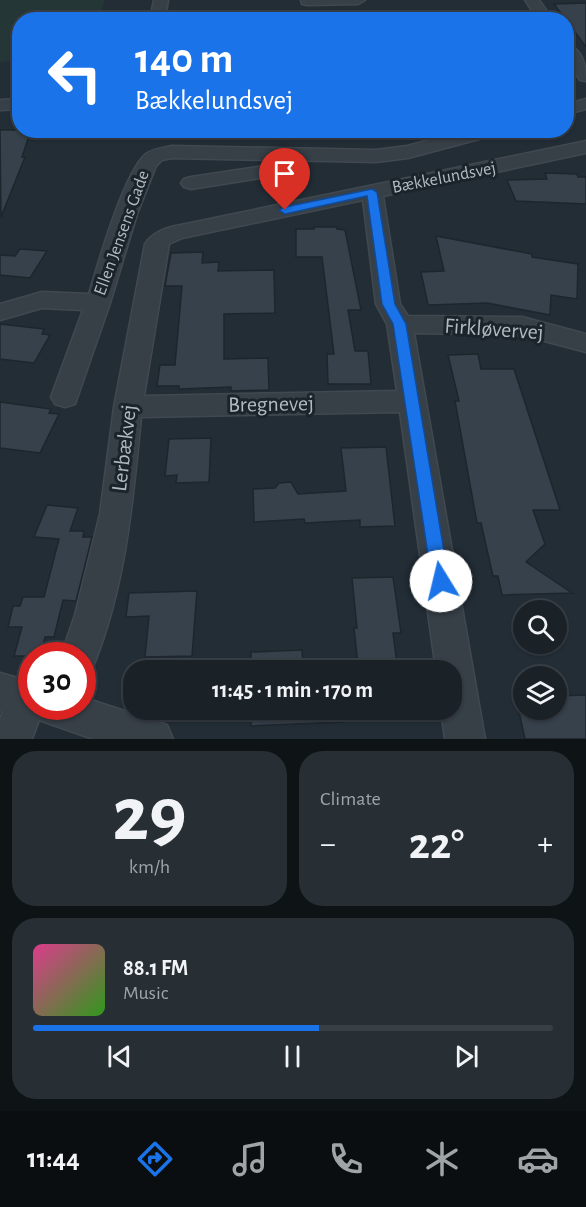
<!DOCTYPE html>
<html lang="en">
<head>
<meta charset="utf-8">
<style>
	body { margin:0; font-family:"Alegreya Sans",sans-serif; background:#272f34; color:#f1f3f6; height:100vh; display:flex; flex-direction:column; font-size:22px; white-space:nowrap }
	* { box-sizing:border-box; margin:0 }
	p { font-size:20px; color:#9fa4a8 }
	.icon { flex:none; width:33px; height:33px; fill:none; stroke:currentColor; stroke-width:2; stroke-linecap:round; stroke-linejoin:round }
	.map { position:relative; height:739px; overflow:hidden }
	.panel { display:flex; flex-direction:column; gap:12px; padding:12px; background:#0e1316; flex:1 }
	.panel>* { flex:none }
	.banner { position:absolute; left:12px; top:12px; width:562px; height:126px; border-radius:24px; box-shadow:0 2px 4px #0004,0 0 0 2px #383f45; background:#1a73e8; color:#fff; overflow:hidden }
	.controls { position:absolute; left:513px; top:600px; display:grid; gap:12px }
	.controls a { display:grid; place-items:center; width:54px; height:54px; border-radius:50%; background:#1a2228; box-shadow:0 2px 4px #0004,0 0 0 2px #383f45; font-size:30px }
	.speed { position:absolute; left:18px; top:642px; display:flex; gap:12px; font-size:30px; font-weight:700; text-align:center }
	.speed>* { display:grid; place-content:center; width:78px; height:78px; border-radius:50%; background:#1a2228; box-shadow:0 2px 4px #0004,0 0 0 2px #383f45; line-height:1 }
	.speed .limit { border:9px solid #d22; background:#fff; color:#111 }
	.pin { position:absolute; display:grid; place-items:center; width:51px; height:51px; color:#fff; margin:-62px -26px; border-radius:50% 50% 50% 0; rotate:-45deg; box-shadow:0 0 6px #0007 }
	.pin .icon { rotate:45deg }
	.me { position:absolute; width:66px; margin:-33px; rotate:351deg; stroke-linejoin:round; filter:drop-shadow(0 0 4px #0008) }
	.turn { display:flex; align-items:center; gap:21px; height:126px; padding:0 24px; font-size:27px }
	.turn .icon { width:78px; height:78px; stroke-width:2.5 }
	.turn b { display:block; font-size:42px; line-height:51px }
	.big { font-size:45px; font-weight:700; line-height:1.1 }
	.panel .widget { flex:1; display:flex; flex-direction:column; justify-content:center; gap:9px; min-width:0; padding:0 21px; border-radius:24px; background:#272f34 }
	.panel .dial { align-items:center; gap:0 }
	.dial b { font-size:78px; line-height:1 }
	.song { display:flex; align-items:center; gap:18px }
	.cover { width:72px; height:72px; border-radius:9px; background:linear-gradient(135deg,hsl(330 70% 55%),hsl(110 70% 35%)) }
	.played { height:6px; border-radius:3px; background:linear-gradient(90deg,#1a73e8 55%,#383f45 55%) }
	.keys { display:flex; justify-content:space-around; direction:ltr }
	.heat { display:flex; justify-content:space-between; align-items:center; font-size:33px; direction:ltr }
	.panel .tiles { flex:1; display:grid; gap:12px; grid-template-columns:1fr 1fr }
	.widget:last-child { grid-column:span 2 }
	.trip { position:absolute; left:123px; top:660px; width:339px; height:60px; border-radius:24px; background:#1a2228; box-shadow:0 2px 4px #0004,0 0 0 2px #383f45; font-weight:700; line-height:60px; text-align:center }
	.dock { display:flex; height:96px; justify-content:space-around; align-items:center; background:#0a0e10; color:#9fa4a8 }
	.dock .icon { width:42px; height:42px }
	.dock .on { color:#1a73e8 }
	.dock b { font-size:27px; color:#f1f3f6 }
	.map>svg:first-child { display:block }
	.green { fill:#253637 }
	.building { fill:#36414c; stroke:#1e262d; stroke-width:1.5 }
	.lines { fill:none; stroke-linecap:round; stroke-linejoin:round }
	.minor-casing { stroke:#404850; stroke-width:3 }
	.minor { fill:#373f47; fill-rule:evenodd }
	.route { fill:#1a73e8; stroke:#114b97; stroke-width:1.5 }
	.labels { text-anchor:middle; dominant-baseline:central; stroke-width:6; stroke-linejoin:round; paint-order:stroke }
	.far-street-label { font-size:18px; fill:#b1bac3; stroke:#1c242b }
	.street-label { font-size:22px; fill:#b1bac3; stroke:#1c242b }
</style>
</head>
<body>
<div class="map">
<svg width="586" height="739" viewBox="0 0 586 739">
	<rect width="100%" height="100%" fill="#232d36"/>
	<polygon class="green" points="0,0 105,0 99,19 20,20 19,61 0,62"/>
	<g class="building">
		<polygon points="586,3 586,47 554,4"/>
		<polygon points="0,130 31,130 22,157 25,157 1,217"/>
		<polygon points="545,173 577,174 578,177 586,177 586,204 516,201 507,180 547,179"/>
		<polygon points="314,227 337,227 337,229 345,230 361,310 348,310 355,351 368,351 371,384 328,384 327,354 334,354 322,257 296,257 296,229 314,229"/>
		<polygon points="436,236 532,254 532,257 578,264 577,299 551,295 550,315 487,303 428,305 421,272 444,271"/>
		<polygon points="20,249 47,251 30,278 0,275 0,255 15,256"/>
		<polygon points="203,252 202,263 219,262 218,271 274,270 275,313 224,314 224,359 268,358 269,390 231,391 231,387 179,389 179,386 157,386 160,365 175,365 182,286 165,286 171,253"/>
		<polygon points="0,324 44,329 42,334 50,335 34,363 0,359"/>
		<polygon points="478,354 481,369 514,369 560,510 533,510 545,544 526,562 572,593 502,595 498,576 493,576 481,523 477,523 455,401 459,401 448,355"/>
		<polygon points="0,402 51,409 49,413 59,414 40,453 0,448"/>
		<polygon points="211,438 209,482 176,483 177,475 165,476 169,439"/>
		<polygon points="386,447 395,526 360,527 360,520 305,523 304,519 254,522 253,489 275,488 279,483 291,482 298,494 346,491 341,448"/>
		<polygon points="47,505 78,508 70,531 84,531 83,537 92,537 76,601 63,600 54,637 45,637 40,656 14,656 22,627 8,627 13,606 20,606 23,597 44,597 59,539 34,537"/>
		<polygon points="393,577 401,633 393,633 397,664 358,665 354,628 357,628 352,578"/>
		<polygon points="197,591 192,656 145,657 149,616 126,617 129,593"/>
		<polygon points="302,650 303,664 356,661 357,670 251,670 251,652"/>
		<polygon points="586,695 586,739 525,739 516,698 524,697 524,710 556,710 556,696"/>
		<polygon points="251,710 363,710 364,716 342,718 343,722 251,726"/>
	</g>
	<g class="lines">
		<defs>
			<g id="minor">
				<polygon points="154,0 168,0 165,20 150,20"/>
				<polygon points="301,0 365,0 358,4 307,5 302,4"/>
				<polygon points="525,0 539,0 553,20 538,20"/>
				<path d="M 567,45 C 583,49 586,67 586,81 L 580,80 L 567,61 Z"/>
				<polygon points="20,99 20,109 0,110 0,100"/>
				<polygon points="586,99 586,109 567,114 567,104"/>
				<path d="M 467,130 L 500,130 L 498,134 L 408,158 L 376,162 L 172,158 L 162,160 L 156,166 L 137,214 L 110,303 L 75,404 L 65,407 L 55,404 L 51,397 L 83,310 L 42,308 L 0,320 L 0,304 L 42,292 L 89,294 C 98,264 124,172 146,154 C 152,149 164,148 172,146 L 376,150 L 407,146 Z"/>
				<path d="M 586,141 L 586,153 L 383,196 L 400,304 L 408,316 L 522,317 L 586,334 L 586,352 L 522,335 L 414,333 L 485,739 L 445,739 L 441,710 L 452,710 L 452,670 L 436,670 L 400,412 L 141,417 C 133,502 125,590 92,669 L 82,673 L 82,656 L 61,656 L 75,615 L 100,514 L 114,407 L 145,244 C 152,233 163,229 176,226 ZM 363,200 L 376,304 L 387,324 L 397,391 L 144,396 L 169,244 L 182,238 Z"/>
				<polygon points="297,161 304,163 307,167 304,171 191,189 184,187 181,183 184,179 191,177"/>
				<polygon points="0,673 32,682 32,706 82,706 82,697 167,725 173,739 93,739 39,720 32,739 0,739 0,719 3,712 0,711"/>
			</g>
		</defs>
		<use href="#minor" class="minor-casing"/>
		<use href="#minor" class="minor"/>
	</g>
	<polygon class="route" points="372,189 377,192 395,304 406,324 449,581 447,587 441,589 434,587 432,581 393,324 382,304 367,196 285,214 279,210 285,207"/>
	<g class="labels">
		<g class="far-street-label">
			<text transform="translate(444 178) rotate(-11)">Bækkelundsvej</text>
			<text transform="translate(122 233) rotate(-70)">Ellen Jensens Gade</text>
		</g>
		<g class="street-label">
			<text transform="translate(494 329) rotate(4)">Firkløvervej</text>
			<text transform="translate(271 404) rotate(-1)">Bregnevej</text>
			<text transform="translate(124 448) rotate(-83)">Lerbækvej</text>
		</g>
	</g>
</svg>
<div class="controls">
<a><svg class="icon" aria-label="search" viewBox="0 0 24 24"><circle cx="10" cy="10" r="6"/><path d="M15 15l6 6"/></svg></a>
<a><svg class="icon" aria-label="layers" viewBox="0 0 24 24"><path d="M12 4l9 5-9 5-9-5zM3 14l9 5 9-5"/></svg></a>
</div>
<div class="speed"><div class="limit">30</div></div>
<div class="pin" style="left:285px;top:210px;background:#d93025"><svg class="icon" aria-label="arrive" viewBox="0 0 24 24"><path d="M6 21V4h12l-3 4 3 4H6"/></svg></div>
<svg class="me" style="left:441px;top:581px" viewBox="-20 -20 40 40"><circle r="19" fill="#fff"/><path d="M0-13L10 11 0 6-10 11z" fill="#1a73e8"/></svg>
<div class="trip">11:45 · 1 min · 170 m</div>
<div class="banner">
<div class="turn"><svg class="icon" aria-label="left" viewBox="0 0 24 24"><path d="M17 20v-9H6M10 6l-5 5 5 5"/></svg><div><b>140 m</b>Bækkelundsvej</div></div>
</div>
</div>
<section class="panel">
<div class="tiles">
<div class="widget dial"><b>29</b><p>km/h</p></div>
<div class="widget"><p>Climate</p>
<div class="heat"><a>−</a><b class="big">22°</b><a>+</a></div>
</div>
<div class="widget">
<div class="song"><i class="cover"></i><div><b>88.1 FM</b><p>Music</p></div></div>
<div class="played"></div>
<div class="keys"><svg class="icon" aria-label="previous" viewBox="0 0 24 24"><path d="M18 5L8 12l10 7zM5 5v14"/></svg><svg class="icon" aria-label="pause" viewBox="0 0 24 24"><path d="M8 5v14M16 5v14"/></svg><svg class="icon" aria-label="next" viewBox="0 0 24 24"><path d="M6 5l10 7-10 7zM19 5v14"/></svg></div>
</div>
</div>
</section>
<nav class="dock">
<b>11:44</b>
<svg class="icon on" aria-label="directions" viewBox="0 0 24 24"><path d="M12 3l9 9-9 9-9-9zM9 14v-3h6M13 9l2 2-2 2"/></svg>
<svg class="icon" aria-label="music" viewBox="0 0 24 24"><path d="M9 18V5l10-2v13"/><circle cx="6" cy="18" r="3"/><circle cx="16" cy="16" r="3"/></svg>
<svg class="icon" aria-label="phone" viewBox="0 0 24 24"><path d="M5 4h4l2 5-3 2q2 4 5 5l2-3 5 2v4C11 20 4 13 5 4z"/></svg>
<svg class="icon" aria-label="climate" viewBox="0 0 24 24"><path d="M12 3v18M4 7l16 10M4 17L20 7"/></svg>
<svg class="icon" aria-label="car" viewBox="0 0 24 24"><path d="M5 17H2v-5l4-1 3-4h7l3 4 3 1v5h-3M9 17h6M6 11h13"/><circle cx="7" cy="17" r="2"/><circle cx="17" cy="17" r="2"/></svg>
</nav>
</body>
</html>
